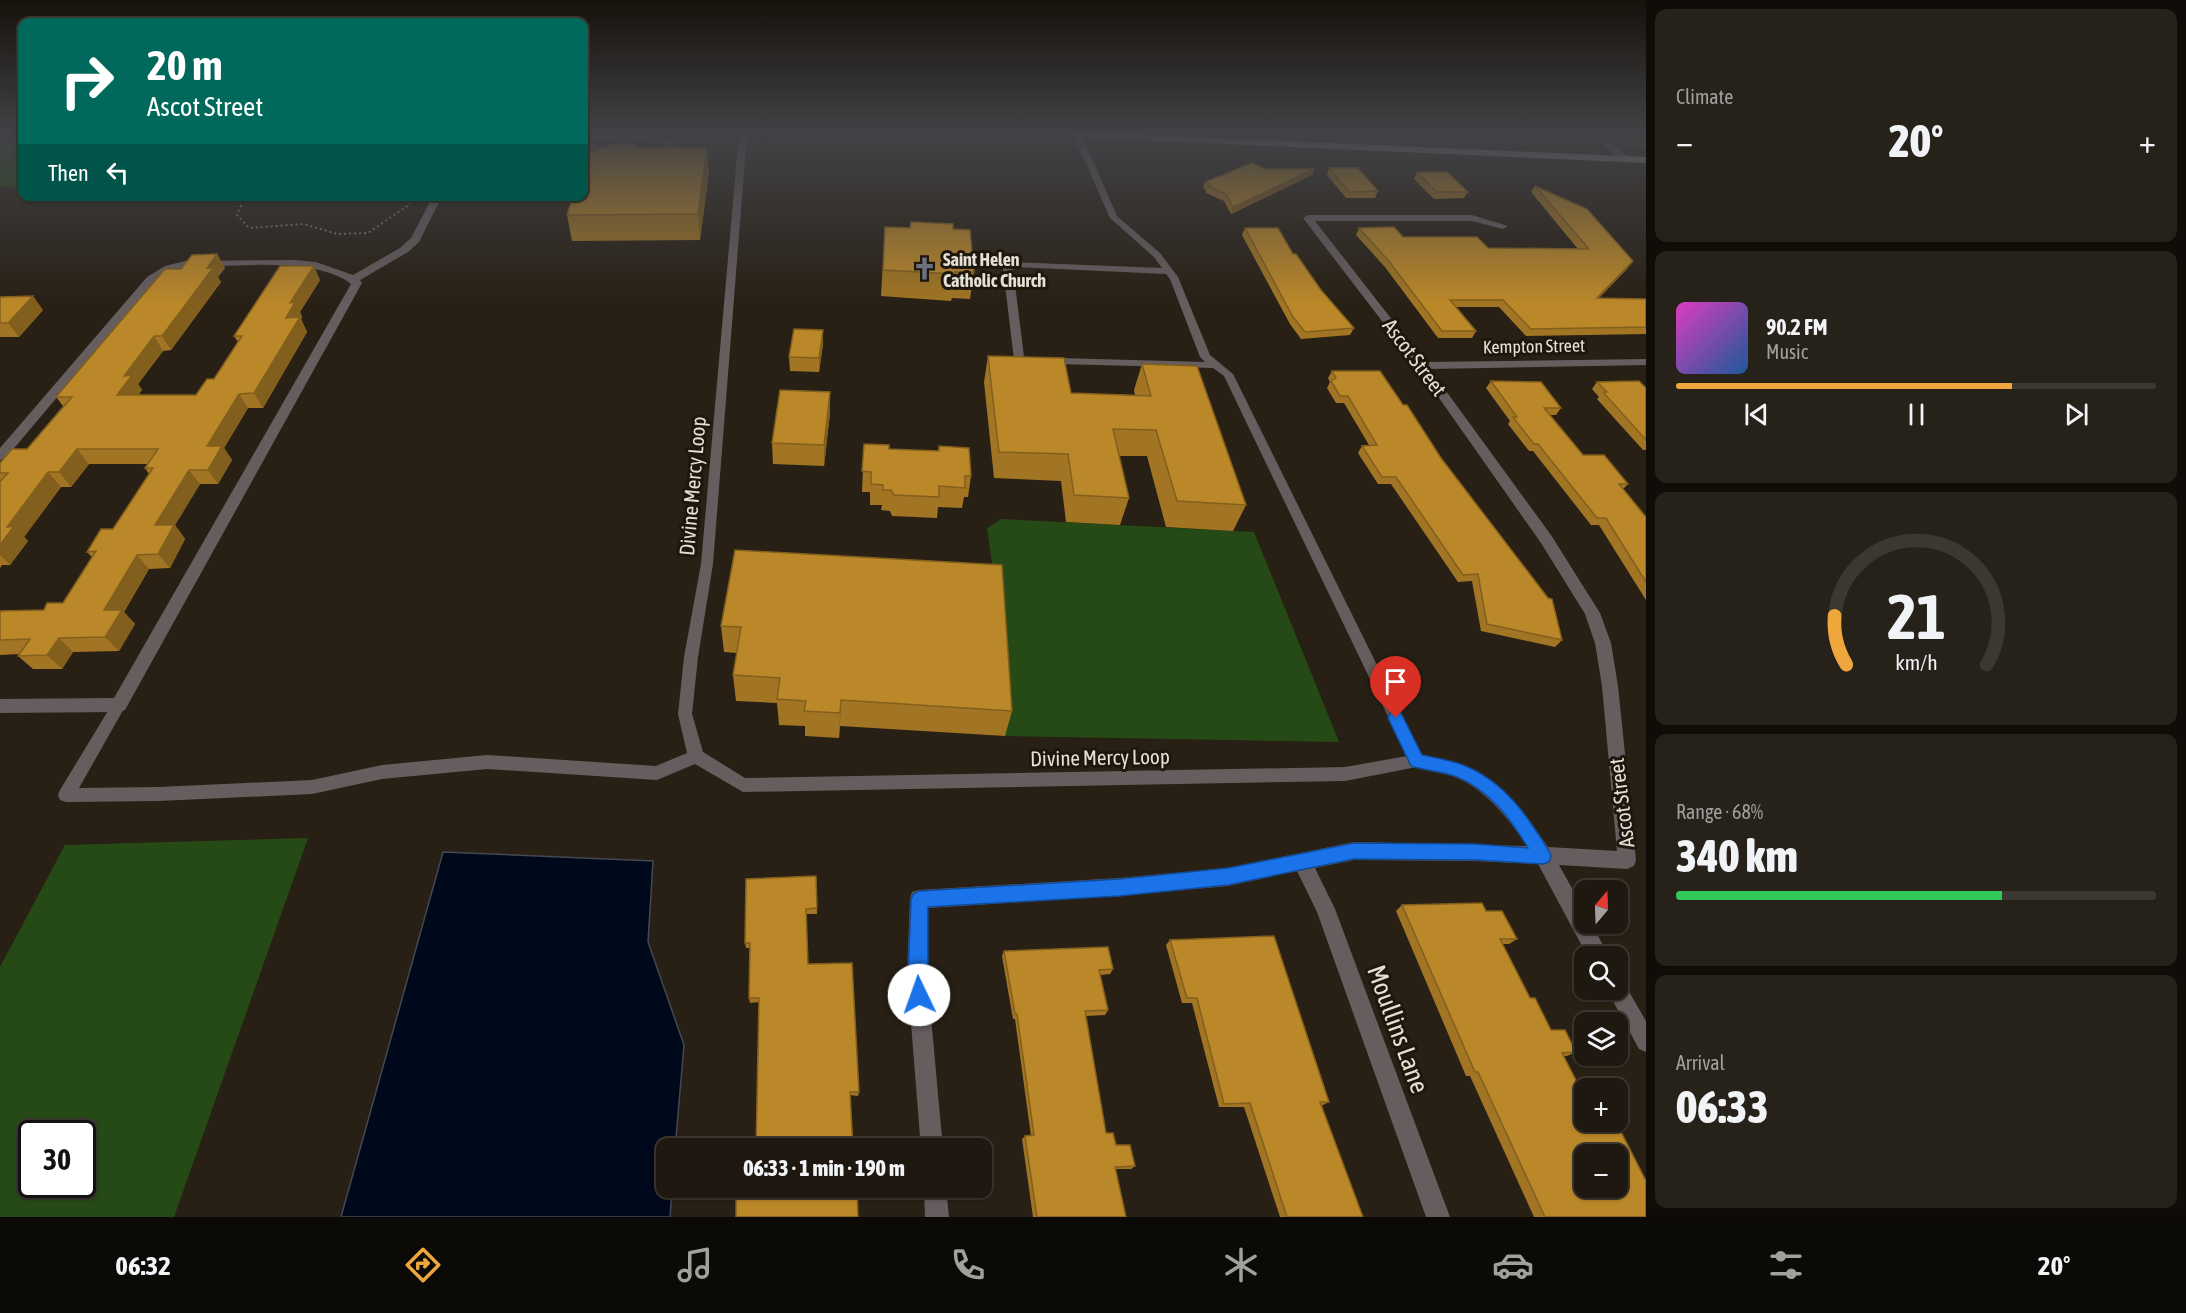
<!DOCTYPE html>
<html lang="en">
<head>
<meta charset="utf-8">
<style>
	body { margin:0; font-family:"Asap Condensed",sans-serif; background:#262119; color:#f1f3f6; height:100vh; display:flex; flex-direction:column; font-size:22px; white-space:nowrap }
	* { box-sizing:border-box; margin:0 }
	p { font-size:20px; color:#a1a09f }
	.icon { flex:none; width:33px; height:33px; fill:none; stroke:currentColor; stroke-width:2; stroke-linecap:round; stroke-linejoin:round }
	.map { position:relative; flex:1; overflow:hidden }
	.sheet { display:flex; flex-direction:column; gap:9px; padding:9px; background:#100d09; width:540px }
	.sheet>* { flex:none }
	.top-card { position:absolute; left:18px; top:18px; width:570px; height:183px; border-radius:12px; box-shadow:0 2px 4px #0004,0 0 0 2px #3c3730; background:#00695c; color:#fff; overflow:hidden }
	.needle { width:39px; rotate:19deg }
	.controls { position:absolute; left:1574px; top:880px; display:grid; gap:12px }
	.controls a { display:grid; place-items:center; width:54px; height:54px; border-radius:12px; background:#1e1810; box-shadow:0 2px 4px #0004,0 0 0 2px #3c3730; font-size:30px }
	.speed { position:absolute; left:18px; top:1120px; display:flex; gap:12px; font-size:30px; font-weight:700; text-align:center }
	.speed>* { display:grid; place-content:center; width:78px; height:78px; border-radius:50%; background:#1e1810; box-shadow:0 2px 4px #0004,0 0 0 2px #3c3730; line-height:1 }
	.speed .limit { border:3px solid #111; border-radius:9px; background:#fff; color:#111 }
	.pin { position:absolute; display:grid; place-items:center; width:51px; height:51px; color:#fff; margin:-62px -26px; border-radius:50% 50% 50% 0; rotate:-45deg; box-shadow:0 0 6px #0007 }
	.pin .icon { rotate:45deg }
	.me { position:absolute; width:66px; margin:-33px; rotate:357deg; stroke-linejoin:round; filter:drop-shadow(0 0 4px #0008) }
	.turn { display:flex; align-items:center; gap:21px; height:126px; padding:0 30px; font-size:27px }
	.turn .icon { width:78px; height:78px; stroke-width:2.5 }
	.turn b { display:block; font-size:42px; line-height:51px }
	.then { display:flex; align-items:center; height:57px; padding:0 30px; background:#0003; gap:12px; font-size:22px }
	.big { font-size:45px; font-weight:800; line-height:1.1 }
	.sheet .widget { flex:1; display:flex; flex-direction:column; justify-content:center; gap:9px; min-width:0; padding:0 21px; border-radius:12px; background:#262119 }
	.sheet .dial { align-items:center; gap:0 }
	.dial svg { height:156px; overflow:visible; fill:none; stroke:#3c3730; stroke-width:7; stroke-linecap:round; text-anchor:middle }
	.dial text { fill:#f1f3f6; stroke:none }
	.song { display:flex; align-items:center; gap:18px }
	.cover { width:72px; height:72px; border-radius:9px; background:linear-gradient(135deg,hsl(310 70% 55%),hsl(210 70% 35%)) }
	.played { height:6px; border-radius:3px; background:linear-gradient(90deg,#efa73d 70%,#3c3730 70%) }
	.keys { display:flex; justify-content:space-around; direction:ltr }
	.heat { display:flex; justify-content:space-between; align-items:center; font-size:33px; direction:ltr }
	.charge { height:9px; border-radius:4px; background:linear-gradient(90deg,#34c759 68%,#3c3730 0) }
	.trip { position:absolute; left:656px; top:1138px; width:336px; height:60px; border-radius:12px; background:#1e1810; box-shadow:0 2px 4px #0004,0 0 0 2px #3c3730; font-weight:800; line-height:60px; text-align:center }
	.tab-bar { display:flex; height:96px; justify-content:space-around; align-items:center; background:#0c0a06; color:#a1a09f }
	.tab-bar .icon { width:42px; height:42px }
	.tab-bar .current { color:#efa73d }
	.tab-bar b { font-size:27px; color:#f1f3f6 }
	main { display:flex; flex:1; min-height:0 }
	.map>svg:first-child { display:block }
	.green { fill:#264a16; fill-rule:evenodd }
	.water { fill:#00081b; stroke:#444853; stroke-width:1.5 }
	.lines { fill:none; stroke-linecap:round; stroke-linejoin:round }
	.path { stroke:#7c756c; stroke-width:2; stroke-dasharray:2 3; stroke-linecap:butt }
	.lane { fill:#665d5f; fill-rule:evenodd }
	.street { fill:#665d5f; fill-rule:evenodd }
	.primary { fill:#aa999c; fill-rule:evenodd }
	.wall { fill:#a17523 }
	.shaded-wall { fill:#835f1d }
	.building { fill:#bb8829; stroke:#835f1d; stroke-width:1.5; fill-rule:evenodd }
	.route { fill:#1a73e8; stroke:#114b97; stroke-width:1.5 }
	.labels { text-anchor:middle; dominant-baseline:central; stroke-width:6; stroke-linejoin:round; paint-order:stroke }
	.far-poi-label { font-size:18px; font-weight:bold; fill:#e4dfd7; stroke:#1e170c; text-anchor:start }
	.far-street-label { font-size:18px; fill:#e4dfd7; stroke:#1e170c }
	.street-label { font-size:21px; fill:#e4dfd7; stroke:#1e170c }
	.near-street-label { font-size:26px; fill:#e4dfd7; stroke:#1e170c }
</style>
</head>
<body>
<main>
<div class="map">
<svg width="1646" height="1217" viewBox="0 0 1646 1217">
	<rect width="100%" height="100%" fill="#282015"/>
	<g class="green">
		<polygon points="1612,134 1646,134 1646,147 1628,147"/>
		<polygon points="22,136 22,188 0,187 0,148 18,140"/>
		<polygon points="1001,519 1254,532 1339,742 1005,736 996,592 987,528"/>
		<path d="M 308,838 L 174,1217 L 0,1217 L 0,967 L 65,845 ZM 32,1134 L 82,1134 L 82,1185 L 32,1185 Z"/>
	</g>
	<polygon class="water" points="443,852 653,861 648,942 684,1045 675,1149 666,1149 666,1188 672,1188 670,1217 341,1217"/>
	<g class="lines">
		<polyline class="path" points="245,196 237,215 249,228 304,224 337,234 368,233 410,204 410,196"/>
		<g class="lane">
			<path d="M 739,134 L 747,134 L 713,564 L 698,657 L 692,714 L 703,752 L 745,778 L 1345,767 L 1407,756 L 1224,376 L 1213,368 L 1019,363 L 1014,360 L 1003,268 L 1009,262 L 1162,268 L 1154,257 L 1110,218 L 1073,134 L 1081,134 L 1117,216 L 1160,253 L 1178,277 L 1210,355 L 1233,374 L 1422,756 L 1425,761 L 1422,766 L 1345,781 L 743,792 L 695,764 L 657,780 L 487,769 L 382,779 L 312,794 L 159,801 L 66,802 L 60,800 L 58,795 L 60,790 L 114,701 L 119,699 L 124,701 L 126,705 L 79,788 L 159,787 L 312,780 L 382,765 L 487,755 L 656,766 L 687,753 L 678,714 L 684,657 L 701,564 ZM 1014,267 L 1166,274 L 1170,279 L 1200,357 L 1205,362 L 1024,357 L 1013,269 Z"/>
			<path d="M 616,135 C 636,134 654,136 673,142 L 674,153 L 661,161 L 657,159 L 666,152 L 666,145 C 640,136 613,139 586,141 L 617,156 L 617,160 L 614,160 L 584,146 L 584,137 Z"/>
			<polygon points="548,196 556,196 550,203 546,200"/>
		</g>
		<g class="street">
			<polygon points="1592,134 1601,134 1629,158 1629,162 1623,162"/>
			<path d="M 433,196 L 442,196 L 419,242 L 408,252 L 360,280 L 362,283 L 125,710 L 119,712 L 0,713 L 0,699 L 114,698 L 351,284 C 315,256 230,267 185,267 L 173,270 L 155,281 L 5,459 L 0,460 L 0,448 L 147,277 L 165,266 L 185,261 L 295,260 L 316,262 L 353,275 L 400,248 L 411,238 Z"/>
			<path d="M 1472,215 L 1508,226 L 1503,229 L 1472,221 L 1315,221 L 1425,362 L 1646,359 L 1646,365 L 1430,369 L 1551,535 L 1600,613 L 1611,643 L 1618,686 L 1636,860 L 1634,866 L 1627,869 L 1559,865 L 1584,910 L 1584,924 L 1592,924 L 1609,957 L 1588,957 L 1538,864 L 1475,861 L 1354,860 L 1315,868 L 1335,909 L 1450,1217 L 1426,1217 L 1317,912 L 1297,871 L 1228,886 L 1119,896 L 928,908 L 927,973 L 943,1149 L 921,1149 L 907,973 L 910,899 L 912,892 L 919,890 L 1119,878 L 1228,868 L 1354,842 L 1527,846 C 1509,819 1484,787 1452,776 C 1439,772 1424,771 1411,766 L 1408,761 L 1411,756 L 1417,754 C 1487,768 1509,789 1548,847 L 1617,851 L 1602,686 L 1595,643 L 1585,614 L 1541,543 L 1418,368 L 1303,218 L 1308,215 Z"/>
			<polygon points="1617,980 1624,983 1646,1021 1646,1052 1639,1049 1607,990 1617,990"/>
			<polygon points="924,1188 946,1188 949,1217 925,1217"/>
		</g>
		<polygon class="primary" points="1068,134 1126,134 1646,157 1646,163 1072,137"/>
	</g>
	<g class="wall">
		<polygon points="634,148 709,172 700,240 572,241 567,215 596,152"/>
		<polygon points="1329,168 1378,191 1375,198 1346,198 1327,175"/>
		<polygon points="1265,169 1314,169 1312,175 1231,214 1224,201 1206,193 1206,190 1203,188 1205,182"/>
		<polygon points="1417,172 1468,192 1464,198 1434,199 1414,179"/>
		<polygon points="1535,186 1628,268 1599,298 1646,299 1646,334 1526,336 1499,307 1456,307 1476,331 1472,338 1438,338 1385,267 1356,235 1359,228 1403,237 1488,248 1578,249 1531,192"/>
		<polygon points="885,227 953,229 974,272 970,299 952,298 951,301 881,296"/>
		<polygon points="1245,228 1293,254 1321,290 1354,328 1350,335 1301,339 1290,324 1242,235"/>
		<polygon points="217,254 225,268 218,277 221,282 171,350 163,351 138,384 142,390 138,395 196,395 214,379 238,342 234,336 320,280 300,312 302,317 301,319 307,332 263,408 248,408 224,448 232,460 218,484 200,484 175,525 185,539 170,568 149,569 124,612 135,624 119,651 73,652 62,669 33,669 18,656 19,654 0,655 0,611 44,610 63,603 92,557 87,552 113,529 149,474 145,468 148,464 89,464 71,487 61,487 24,537 28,541 10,565 2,565 0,568 0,463 27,449 63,406 56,397 181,269"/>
		<polygon points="0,297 43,310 19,337 0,337"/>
		<polygon points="823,344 819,372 790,371 789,357"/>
		<polygon points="988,356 1071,393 1135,395 1134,390 1142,364 1246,505 1233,531 1166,527 1147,456 1119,456 1129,498 1120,525 1066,522 1061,481 994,478 984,382"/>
		<polygon points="1332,371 1441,458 1562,640 1555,647 1481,631 1472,581 1458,582 1391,484 1378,484 1358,453 1362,446 1369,445 1344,403 1336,403 1327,388 1330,382 1328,378"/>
		<polygon points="1491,381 1561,408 1556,415 1550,415 1583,455 1628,484 1623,489 1646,517 1646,600 1599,525 1591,525 1533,451 1529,451 1508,424 1510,421 1486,388"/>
		<polygon points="1597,382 1646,388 1646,450 1643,450 1597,399 1599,397 1592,389"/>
		<polygon points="830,392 830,413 824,466 773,464 772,443"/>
		<polygon points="864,444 889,449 938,451 939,446 971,476 968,497 964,497 962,508 938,507 937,518 892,516 890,511 881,510 882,505 870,505 870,492 862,492"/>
		<polygon points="735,550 1012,711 1005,736 840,726 839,738 805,736 805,726 779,725 777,703 736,701 733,675 737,653 724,652 721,626"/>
		<polygon points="816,876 817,914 806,914 808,964 859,1092 858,1096 850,1095 759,1002 750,1003 749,998 750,948 746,948 745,943"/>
		<polygon points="1402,905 1486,911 1517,939 1509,944 1502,944 1530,998 1551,1030 1576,1052 1567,1056 1564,1056 1646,1217 1534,1217 1470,1076 1466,1076 1396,911"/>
		<polygon points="1170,940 1329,1102 1321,1106 1363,1217 1280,1217 1244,1107 1219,1107 1192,1003 1182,1003 1166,945"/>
		<polygon points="1004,951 1113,969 1110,974 1100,975 1108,1010 1105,1015 1086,1016 1106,1133 1135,1166 1131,1169 1116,1169 1126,1217 1033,1217 1022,1139 1025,1136 1031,1136 1015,1019 1013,1019 1002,956"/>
	</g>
	<g class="shaded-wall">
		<polygon points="707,148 709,172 700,240 698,214"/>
		<polygon points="1314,169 1312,175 1231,214 1233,207"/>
		<polygon points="217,254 225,268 218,277 221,282 171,350 162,336 207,268"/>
		<polygon points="1633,261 1628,268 1592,305 1597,298"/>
		<polygon points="314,266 320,280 300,312 302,317 301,319 307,332 263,408 254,393 286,318 290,303"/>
		<polygon points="33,296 43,310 19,337 8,323"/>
		<polygon points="823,330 823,344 819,372 819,358"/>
		<polygon points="154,336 163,351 138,384 142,390 127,410 117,395 124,376"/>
		<polygon points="830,392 830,413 824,466 824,445"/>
		<polygon points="239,394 248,408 224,448 232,460 218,484 208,470 207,446"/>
		<polygon points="77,449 89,464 71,487 59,472"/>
		<polygon points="189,470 200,484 175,525 185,539 170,568 158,554 155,525"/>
		<polygon points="48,472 61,487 24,537 28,541 10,565 0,555 0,545 7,527"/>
		<polygon points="137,555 149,569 124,612 135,624 119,651 105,637 104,610"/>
		<polygon points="59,638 73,652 62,669 47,655"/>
		<polygon points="841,700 840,726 839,738 840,713"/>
	</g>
	<g class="building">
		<polygon points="634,144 633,148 707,148 698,214 567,215 573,196 584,196 584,163 587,152 596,152 597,148 607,148 608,145"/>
		<polygon points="1252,163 1265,169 1314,169 1233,207 1226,194 1208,186 1211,185 1205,182"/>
		<polygon points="1329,168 1358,168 1378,191 1349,192"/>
		<polygon points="1417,172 1447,172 1468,192 1437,192"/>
		<polygon points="1535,186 1587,209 1633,261 1597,298 1646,299 1646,327 1531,329 1503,300 1450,300 1476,331 1442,331 1388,260 1359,228 1394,227 1403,237 1477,237 1488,248 1589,249"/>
		<polygon points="911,222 953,224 953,229 970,230 974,272 955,272 955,274 883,270 885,227 910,228"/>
		<polygon points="1245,228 1278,228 1293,254 1296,254 1321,290 1354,328 1305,332 1293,317"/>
		<polygon points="217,254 207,268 213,268 162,336 154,336 124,376 132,375 117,395 196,395 207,379 214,379 242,336 234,336 280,266 314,266 290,303 295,302 286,318 300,317 254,393 239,394 207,446 222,446 208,470 189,470 155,525 174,525 158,554 137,555 104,610 122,610 105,637 59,638 47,655 18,656 30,639 0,640 0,611 44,610 47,603 63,603 96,551 87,552 101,529 113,529 153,468 145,468 158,449 77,449 59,472 48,472 7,527 14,526 0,545 0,482 8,473 0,473 0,463 12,449 27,449 72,397 56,397 165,269 181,269 192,255"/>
		<polygon points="33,296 8,323 0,323 0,297"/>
		<polygon points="794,329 823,330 819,358 789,357"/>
		<polygon points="988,356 1064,358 1071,393 1151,396 1142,364 1197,366 1246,505 1177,501 1156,430 1113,429 1129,498 1074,495 1068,454 999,452"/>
		<polygon points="1332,371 1380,371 1403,405 1407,405 1441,458 1548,598 1552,599 1562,640 1487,624 1478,574 1463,575 1396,477 1382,477 1362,446 1377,445 1348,396 1340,396 1331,381 1336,378"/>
		<polygon points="1491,381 1541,382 1561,408 1544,408 1583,455 1604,455 1628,484 1619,484 1646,517 1646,582 1606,518 1597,518 1538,444 1534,444 1513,417 1517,417"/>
		<polygon points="1639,381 1646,388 1646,440 1603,392 1607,392 1597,382"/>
		<polygon points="780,390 830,392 824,445 772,443"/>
		<polygon points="864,444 889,445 889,449 939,451 939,446 969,448 971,476 965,476 965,488 939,486 939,497 894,495 891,490 883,490 883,485 871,484 871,472 862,471"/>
		<polygon points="735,550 1002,565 1012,711 841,700 840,713 804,711 806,701 777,699 780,678 733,675 741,627 721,626"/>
		<polygon points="816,876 817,908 806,909 808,964 852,963 859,1092 850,1092 853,1149 756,1149 759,998 749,998 750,943 745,943 746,879"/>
		<path d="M 1482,903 L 1486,911 L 1502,911 L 1517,939 L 1500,939 L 1530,998 L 1535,998 L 1551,1030 L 1565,1030 L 1576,1052 L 1562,1053 L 1584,1096 L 1584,1122 L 1616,1122 L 1646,1181 L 1646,1217 L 1545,1217 L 1478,1072 L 1475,1072 L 1402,905 ZM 1584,1155 L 1617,1155 L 1617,1188 L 1584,1188 Z"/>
		<polygon points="1274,936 1329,1102 1320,1102 1363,1217 1287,1217 1250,1103 1224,1104 1197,998 1187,998 1170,940"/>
		<polygon points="1108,947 1113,969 1099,970 1108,1010 1085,1011 1106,1133 1113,1133 1116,1145 1130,1145 1135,1166 1115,1167 1126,1217 1037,1217 1025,1136 1034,1135 1017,1014 1015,1014 1004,951"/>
		<polygon points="736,1188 857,1188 858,1217 736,1217"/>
	</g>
	<linearGradient id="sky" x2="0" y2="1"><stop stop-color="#16120c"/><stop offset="0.44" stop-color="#424246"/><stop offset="1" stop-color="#424246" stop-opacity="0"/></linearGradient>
	<rect width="1646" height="304" fill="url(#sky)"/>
	<path class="route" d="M 1396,712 L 1401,713 L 1422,755 C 1436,758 1450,760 1463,765 C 1504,781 1527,815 1549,851 L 1551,856 L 1549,862 L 1543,864 L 1475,860 L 1354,859 L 1228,885 L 1119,896 L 928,907 L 928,995 L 926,1001 L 919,1004 L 913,1001 L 908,973 L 911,900 L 913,894 L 919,891 L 1119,879 L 1228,868 L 1354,843 L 1475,844 L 1528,848 C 1511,819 1489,790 1457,777 C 1442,771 1426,771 1411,766 L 1388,718 L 1390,713 Z"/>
	<defs>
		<symbol id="church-bare" viewBox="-9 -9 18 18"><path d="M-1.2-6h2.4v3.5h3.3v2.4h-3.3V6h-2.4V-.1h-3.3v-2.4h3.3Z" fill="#6b7280" stroke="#1e170c" stroke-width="2.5" paint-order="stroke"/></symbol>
	</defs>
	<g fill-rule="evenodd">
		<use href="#church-bare" x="908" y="252" width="33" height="33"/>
	</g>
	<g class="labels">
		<g class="far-poi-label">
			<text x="943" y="259">Saint Helen<tspan x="943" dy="21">Catholic Church</tspan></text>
		</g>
		<g class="far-street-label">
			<text transform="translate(1534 346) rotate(-1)">Kempton Street</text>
		</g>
		<g class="street-label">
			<text transform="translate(1415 357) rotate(53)">Ascot Street</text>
			<text transform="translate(692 486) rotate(-85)">Divine Mercy Loop</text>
			<text transform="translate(1100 757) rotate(-1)">Divine Mercy Loop</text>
			<text transform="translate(1621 803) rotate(-97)">Ascot Street</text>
		</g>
		<g class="near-street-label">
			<text transform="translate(1398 1029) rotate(70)">Moullins Lane</text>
		</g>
	</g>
</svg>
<div class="controls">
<a><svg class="needle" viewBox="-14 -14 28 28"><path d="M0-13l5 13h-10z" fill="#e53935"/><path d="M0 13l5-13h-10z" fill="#a1a09f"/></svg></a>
<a><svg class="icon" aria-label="search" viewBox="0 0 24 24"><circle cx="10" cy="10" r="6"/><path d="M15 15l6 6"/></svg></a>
<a><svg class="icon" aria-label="layers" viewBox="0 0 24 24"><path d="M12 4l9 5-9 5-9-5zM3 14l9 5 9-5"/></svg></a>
<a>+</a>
<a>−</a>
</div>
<div class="speed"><div class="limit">30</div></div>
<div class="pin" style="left:1396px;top:718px;background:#d93025"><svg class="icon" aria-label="arrive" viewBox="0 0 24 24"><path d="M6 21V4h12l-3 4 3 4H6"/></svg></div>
<svg class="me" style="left:919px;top:995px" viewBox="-20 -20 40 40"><circle r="19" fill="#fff"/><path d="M0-13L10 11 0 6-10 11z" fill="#1a73e8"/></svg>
<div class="trip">06:33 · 1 min · 190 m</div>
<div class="top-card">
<div class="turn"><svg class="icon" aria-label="right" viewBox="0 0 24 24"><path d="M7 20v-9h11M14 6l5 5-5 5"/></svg><div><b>20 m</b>Ascot Street</div></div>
<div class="then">Then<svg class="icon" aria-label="left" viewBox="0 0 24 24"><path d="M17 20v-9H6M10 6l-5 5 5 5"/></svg></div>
</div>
</div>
<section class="sheet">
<div class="widget"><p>Climate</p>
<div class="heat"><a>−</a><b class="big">20°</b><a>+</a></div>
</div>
<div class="widget">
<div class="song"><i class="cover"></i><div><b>90.2 FM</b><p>Music</p></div></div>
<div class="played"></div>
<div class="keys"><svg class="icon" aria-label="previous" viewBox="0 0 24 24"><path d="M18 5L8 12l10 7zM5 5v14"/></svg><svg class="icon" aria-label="pause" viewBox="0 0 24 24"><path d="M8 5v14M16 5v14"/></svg><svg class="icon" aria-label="next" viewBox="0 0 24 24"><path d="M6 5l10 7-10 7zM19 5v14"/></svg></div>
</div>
<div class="widget dial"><svg viewBox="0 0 100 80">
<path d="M14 69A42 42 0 1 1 86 69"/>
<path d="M14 69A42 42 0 0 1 8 44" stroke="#efa73d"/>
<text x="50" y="56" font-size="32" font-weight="700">21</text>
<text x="50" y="72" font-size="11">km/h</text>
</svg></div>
<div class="widget"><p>Range · 68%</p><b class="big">340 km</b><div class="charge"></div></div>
<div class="widget"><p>Arrival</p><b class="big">06:33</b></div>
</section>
</main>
<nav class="tab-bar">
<b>06:32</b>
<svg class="icon current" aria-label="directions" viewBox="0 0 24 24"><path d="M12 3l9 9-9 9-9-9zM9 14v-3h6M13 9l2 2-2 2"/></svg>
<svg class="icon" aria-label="music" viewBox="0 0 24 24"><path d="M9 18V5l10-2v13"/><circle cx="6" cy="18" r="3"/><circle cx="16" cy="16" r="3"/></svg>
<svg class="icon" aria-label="phone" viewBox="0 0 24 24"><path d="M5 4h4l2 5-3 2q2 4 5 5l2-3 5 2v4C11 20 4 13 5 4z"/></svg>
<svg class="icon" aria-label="climate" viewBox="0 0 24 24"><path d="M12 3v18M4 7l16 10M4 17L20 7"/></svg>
<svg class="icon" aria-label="car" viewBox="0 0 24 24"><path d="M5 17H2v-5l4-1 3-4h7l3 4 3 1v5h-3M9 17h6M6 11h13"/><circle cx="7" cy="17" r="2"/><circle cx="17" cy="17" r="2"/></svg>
<svg class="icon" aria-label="filters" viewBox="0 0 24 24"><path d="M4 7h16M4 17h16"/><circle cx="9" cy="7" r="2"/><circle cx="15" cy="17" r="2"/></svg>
<b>20°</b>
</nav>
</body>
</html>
